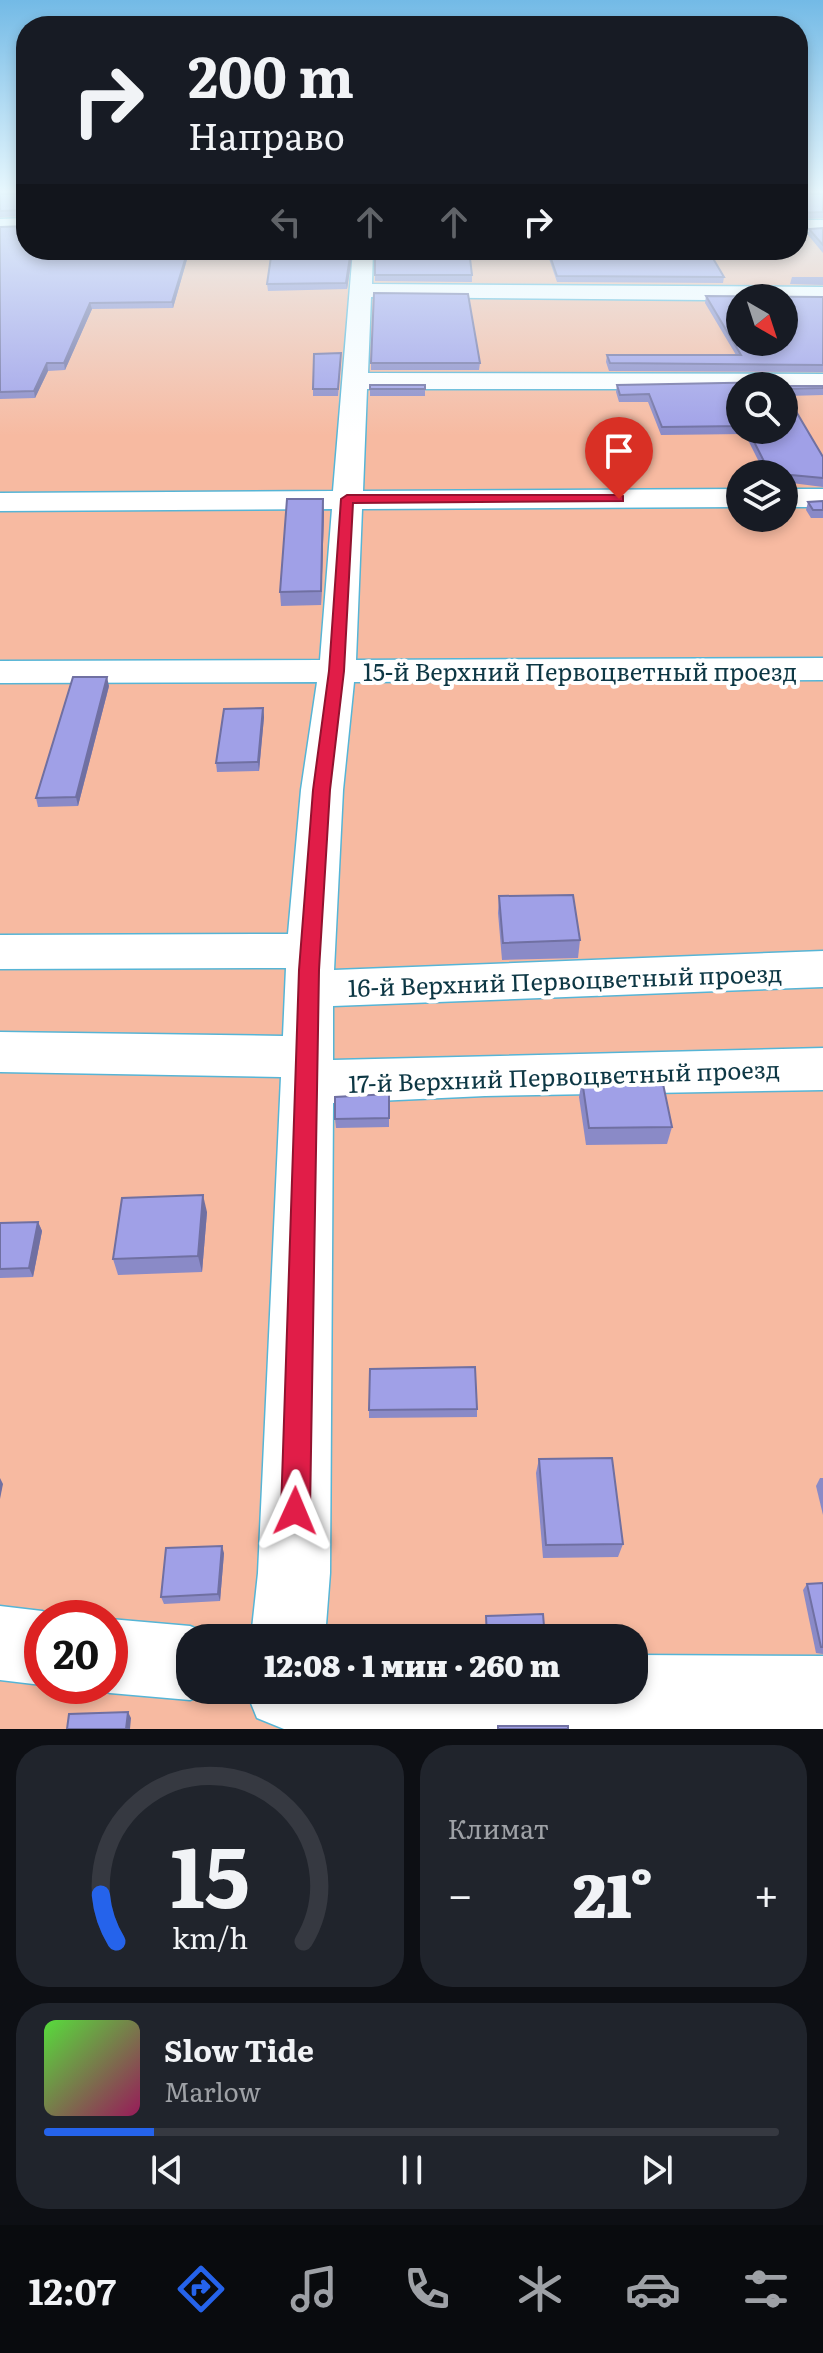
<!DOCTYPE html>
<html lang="ru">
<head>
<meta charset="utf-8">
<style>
	body { margin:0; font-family:Literata,serif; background:#20242c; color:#f1f3f6; height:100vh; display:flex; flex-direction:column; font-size:30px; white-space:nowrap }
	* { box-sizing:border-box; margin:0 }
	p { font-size:26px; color:#9ea1a6 }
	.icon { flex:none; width:44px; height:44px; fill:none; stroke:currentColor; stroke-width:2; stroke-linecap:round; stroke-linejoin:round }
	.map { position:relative; height:1729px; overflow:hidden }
	.drawer { display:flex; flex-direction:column; gap:16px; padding:16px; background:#0d0f14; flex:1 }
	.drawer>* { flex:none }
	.hud { position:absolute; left:16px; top:16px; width:792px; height:244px; border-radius:32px; box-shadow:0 4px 12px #0003; background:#171b24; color:#f1f3f6; overflow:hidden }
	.needle { width:52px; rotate:141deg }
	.controls { position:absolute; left:726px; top:284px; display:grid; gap:16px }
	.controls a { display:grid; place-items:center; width:72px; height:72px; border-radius:50%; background:#171b24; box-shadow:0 4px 12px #0003; font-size:40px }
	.speed { position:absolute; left:24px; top:1600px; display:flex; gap:16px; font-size:40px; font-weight:700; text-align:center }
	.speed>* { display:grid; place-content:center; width:104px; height:104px; border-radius:50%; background:#171b24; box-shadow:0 4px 12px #0003; line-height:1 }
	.speed .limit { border:12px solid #d22; background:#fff; color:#111 }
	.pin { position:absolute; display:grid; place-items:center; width:68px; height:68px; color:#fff; margin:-82px -34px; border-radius:50% 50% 50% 0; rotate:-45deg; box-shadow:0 0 8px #0007 }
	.pin .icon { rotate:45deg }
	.me { position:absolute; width:88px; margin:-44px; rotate:1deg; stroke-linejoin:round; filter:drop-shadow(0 0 6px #0008) }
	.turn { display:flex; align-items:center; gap:28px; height:168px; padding:0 40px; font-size:36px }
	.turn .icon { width:104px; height:104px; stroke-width:2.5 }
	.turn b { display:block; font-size:56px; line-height:68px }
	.lanes { display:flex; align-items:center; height:76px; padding:0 40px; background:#0003; justify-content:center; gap:40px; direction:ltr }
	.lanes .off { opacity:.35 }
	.big { font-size:60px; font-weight:800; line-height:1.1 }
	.drawer .card { flex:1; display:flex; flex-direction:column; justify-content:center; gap:12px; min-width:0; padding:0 28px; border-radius:32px; background:#20242c }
	.drawer .dial { align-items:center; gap:0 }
	.dial svg { height:208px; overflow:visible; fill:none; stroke:#363941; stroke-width:7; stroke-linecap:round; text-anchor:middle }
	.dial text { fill:#f1f3f6; stroke:none }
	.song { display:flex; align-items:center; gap:24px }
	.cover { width:96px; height:96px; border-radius:12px; background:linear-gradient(135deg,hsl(110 70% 55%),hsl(330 70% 35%)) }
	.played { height:8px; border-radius:4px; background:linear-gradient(90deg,#2563eb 15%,#363941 15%) }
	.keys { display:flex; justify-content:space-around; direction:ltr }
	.heat { display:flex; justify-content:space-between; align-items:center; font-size:44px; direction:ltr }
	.drawer .tiles { flex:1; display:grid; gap:16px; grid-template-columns:1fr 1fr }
	.card:last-child { grid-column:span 2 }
	.trip { position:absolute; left:176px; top:1624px; width:472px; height:80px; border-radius:32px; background:#171b24; box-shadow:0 4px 12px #0003; font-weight:800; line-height:80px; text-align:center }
	.menu { display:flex; height:128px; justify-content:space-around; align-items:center; background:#090b0e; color:#9ea1a6 }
	.menu .icon { width:56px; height:56px }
	.menu .current { color:#2563eb }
	.menu b { font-size:36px; color:#f1f3f6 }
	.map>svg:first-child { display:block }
	.green { fill:#f7baa1; fill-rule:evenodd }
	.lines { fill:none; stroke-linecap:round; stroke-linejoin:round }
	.minor-casing { stroke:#56b5d6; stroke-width:3 }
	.minor { fill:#fff; fill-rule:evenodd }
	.wall { fill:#8a8ac7; fill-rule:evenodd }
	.shaded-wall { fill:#7070a2 }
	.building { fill:#a0a0e7; stroke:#7070a2; stroke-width:2; fill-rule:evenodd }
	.route { fill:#e11d48; stroke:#92132f; stroke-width:2 }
	.labels { text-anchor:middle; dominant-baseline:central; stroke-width:8; stroke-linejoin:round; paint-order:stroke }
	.street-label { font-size:24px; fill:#0d3744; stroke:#fff }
</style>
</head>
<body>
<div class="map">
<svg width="823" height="1729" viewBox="0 0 823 1729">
	<rect width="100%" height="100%" fill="#caedfa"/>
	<path class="green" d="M 0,194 L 26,194 L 26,250 L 798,250 L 798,194 L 823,194 L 823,1729 L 0,1729 ZM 740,298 L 784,298 L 784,342 L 740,342 ZM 740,386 L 784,386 L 784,430 L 740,430 ZM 740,474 L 784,474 L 784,518 L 740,518 ZM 42,1618 L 110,1618 L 110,1686 L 42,1686 ZM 190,1638 L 634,1638 L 634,1690 L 190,1690 Z"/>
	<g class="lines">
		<defs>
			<g id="minor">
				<polygon points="26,218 26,230 0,231 0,219"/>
				<rect x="798" y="220" width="25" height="12"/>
				<polygon points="353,250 373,250 372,284 823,287 823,301 371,297 368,373 823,374 823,390 784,390 784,386 740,386 740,389 367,389 363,491 740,489 740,507 362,509 356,660 823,658 823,680 354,682 343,790 334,970 823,951 823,987 333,1006 333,1060 823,1048 823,1090 485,1096 333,1103 330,1573 325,1638 251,1638 258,1573 281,1077 0,1072 0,1032 283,1036 286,968 0,969 0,935 288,934 301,790 317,682 0,683 0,661 320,660 332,509 0,511 0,493 333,491"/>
				<rect x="784" y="489" width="39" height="18"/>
				<polygon points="0,1606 42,1611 59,1618 42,1618 42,1685 0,1680"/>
				<polygon points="110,1619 190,1626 216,1637 190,1638 190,1690 215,1690 190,1700 110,1693 92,1686 110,1686"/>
				<polygon points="634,1655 823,1656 823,1729 284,1729 257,1718 246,1691 634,1690"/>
			</g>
		</defs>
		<use href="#minor" class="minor-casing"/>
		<use href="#minor" class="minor"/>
	</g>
	<g class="wall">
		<polygon points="0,194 26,194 26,216 0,217"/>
		<polygon points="798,194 823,194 823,218 798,219"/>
		<polygon points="0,227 200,250 199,256 188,256 173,308 92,309 65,370 48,371 35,398 0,399"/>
		<polygon points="823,228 823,253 808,235 809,229"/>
		<polygon points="251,250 353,250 347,289 268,291 267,284 271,255 252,255"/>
		<polygon points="375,250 472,275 472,282 375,281"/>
		<polygon points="546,250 708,250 724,277 723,283 557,282"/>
		<polygon points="792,277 823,277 823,285 790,284"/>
		<polygon points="706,296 823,297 823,372 609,371 606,362 607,355 736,355 705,303"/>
		<polygon points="341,360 338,396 313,396 313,389"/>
		<polygon points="371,363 480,363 479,370 371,370"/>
		<rect x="370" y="385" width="55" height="11"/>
		<path d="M 617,385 L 823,386 L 823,395 L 787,396 L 823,457 L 823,487 L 784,482 L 784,474 L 765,474 L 745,434 L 661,435 L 648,402 L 619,402 L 616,392 ZM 740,386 L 784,430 L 740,430 Z"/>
		<polygon points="823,501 823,518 811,518 806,510 808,502"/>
		<polygon points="324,512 321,605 281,606 280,592"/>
		<polygon points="109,686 78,806 38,807 36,798"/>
		<polygon points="263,708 264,717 259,771 217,772 216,763"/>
		<polygon points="499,896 580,940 578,958 502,960 498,913"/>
		<polygon points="582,1080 672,1127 667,1144 586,1145 579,1097"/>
		<polygon points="389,1094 389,1127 336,1128 335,1119"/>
		<polygon points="207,1212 202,1272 118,1275 113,1259"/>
		<polygon points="38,1222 42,1231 33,1277 0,1278 0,1223"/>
		<polygon points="477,1409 477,1417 369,1418 369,1410"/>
		<polygon points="539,1459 623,1544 618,1557 543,1558 536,1473"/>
		<polygon points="820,1478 823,1478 823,1515 816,1486"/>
		<polygon points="224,1553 220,1601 164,1604 161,1597"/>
		<polygon points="823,1583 823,1654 816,1653 803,1590 807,1584"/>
	</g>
	<g class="shaded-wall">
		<polygon points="188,250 188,256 173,308 172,302"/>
		<polygon points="351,250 353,250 347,289 346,283"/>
		<polygon points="90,303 92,309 65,370 64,363"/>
		<polygon points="47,363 48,371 35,398 34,391"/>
		<polygon points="323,499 324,512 321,605 321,591"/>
		<polygon points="107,677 109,686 78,806 76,797"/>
		<polygon points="263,708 264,717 259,771 258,762"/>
		<polygon points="203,1195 207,1212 202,1272 198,1256"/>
		<polygon points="38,1222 42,1231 33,1277 29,1268"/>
		<polygon points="0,1478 3,1484 0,1499"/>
		<polygon points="222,1546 224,1553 220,1601 218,1594"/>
		<polygon points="128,1712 131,1718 130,1729 126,1729"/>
	</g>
	<g class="building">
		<polygon points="0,194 26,194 26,210 0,211"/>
		<polygon points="798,194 823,194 823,212 798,213"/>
		<polygon points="26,226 26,250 188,250 172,302 90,303 64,363 47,363 34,391 0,392 0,227"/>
		<polygon points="823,228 823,245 809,229"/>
		<polygon points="272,250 351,250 346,283 267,284"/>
		<polygon points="375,250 469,250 472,275 375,275"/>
		<polygon points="548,250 708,250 724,277 557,276"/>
		<polygon points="374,293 468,294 480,363 371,363"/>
		<path d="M 706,296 L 823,297 L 823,365 L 610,363 L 607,355 L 741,355 ZM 740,298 L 784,298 L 784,342 L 740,342 Z"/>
		<polygon points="341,353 338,389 313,389 314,354"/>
		<polygon points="783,382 786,386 823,386 823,388 784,389 784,386 740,386 740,426 662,427 649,394 620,395 617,385"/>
		<rect x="370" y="385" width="55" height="4"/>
		<polygon points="784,391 823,457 823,478 770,473 748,430 784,430"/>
		<polygon points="287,499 323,499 321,591 280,592"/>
		<polygon points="823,501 823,510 813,510 808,502"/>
		<polygon points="73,677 107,677 76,797 36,798"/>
		<polygon points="263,708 258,762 216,763 224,709"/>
		<polygon points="573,895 580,940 503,943 499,896"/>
		<polygon points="662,1079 672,1127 589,1128 582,1080"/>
		<polygon points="389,1094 389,1118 335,1119 335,1097"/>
		<polygon points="203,1195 198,1256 113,1259 122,1198"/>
		<polygon points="38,1222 29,1268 0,1269 0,1223"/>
		<polygon points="475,1367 477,1409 369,1410 370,1369"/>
		<polygon points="612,1458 623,1544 546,1545 539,1459"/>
		<polygon points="222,1546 218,1594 161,1597 166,1548"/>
		<polygon points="823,1583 823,1647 821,1647 807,1584"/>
		<polygon points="543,1614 545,1638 487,1638 486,1616"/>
		<polygon points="128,1712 126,1729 67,1729 69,1714"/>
		<rect x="498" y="1726" width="70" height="3"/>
	</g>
	<linearGradient id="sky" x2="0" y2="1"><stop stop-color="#73bae6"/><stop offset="0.44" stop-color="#e7f7fd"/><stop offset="1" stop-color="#e7f7fd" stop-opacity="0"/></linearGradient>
	<rect width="823" height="436" fill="url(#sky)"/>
	<polygon class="route" points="619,495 623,496 623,501 353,503 344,671 330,790 319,970 310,1511 305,1521 295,1526 285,1521 281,1511 299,970 313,790 329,671 341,499 347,495"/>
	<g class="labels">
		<g class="street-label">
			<text x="580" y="670">15-й Верхний Первоцветный проезд</text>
			<text transform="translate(565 979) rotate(-2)">16-й Верхний Первоцветный проезд</text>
			<text transform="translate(564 1075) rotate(-2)">17-й Верхний Первоцветный проезд</text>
		</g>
	</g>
</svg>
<div class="controls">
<a><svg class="needle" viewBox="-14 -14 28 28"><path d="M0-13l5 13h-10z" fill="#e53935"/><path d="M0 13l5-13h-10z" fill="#9ea1a6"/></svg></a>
<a><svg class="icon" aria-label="search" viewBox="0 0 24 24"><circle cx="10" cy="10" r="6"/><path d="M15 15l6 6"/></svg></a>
<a><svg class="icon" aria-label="layers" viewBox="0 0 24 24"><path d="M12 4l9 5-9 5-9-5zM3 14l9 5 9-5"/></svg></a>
</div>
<div class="speed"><div class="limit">20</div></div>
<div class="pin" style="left:619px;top:499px;background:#d93025"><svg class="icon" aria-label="arrive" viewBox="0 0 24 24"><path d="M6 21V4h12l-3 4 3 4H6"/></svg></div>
<svg class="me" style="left:295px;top:1511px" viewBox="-20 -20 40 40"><path d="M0-17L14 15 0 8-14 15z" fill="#e11d48" stroke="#fff" stroke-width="4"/></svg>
<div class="trip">12:08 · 1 мин · 260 m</div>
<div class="hud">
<div class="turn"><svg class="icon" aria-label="right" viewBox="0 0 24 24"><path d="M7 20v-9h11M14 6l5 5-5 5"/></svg><div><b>200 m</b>Направо</div></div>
<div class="lanes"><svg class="icon off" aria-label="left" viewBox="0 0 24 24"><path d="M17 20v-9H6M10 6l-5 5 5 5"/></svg><svg class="icon off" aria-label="ahead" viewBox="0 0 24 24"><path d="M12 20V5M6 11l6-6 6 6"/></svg><svg class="icon off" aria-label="ahead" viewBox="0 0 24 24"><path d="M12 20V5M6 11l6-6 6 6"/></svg><svg class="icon" aria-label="right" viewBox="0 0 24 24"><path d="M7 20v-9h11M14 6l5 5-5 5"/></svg></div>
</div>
</div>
<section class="drawer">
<div class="tiles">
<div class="card dial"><svg viewBox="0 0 100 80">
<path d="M14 69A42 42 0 1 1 86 69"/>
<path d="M14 69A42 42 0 0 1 8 51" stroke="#2563eb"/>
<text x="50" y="56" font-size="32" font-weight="700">15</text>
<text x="50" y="72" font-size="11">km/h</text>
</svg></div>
<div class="card"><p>Климат</p>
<div class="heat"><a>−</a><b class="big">21°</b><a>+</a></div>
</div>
<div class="card">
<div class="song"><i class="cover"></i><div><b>Slow Tide</b><p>Marlow</p></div></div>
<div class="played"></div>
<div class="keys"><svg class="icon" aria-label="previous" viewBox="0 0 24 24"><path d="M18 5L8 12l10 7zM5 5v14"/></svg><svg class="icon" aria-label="pause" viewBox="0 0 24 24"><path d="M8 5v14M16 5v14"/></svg><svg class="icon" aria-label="next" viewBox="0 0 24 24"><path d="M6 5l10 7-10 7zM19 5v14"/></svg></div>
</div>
</div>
</section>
<nav class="menu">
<b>12:07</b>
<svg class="icon current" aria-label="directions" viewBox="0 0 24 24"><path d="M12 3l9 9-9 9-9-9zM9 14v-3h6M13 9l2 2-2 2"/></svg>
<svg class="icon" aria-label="music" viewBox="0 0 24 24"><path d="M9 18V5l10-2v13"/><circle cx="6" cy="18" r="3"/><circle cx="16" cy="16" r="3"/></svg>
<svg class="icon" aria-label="phone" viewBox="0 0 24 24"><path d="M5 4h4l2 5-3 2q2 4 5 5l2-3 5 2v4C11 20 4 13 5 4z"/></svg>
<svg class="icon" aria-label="climate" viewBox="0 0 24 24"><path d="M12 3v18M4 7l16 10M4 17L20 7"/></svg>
<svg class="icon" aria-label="car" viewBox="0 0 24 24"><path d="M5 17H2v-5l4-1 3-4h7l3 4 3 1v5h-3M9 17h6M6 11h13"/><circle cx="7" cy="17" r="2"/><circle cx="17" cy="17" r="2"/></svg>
<svg class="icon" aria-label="filters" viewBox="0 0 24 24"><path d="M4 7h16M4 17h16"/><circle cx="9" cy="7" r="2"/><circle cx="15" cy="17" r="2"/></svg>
</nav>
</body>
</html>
